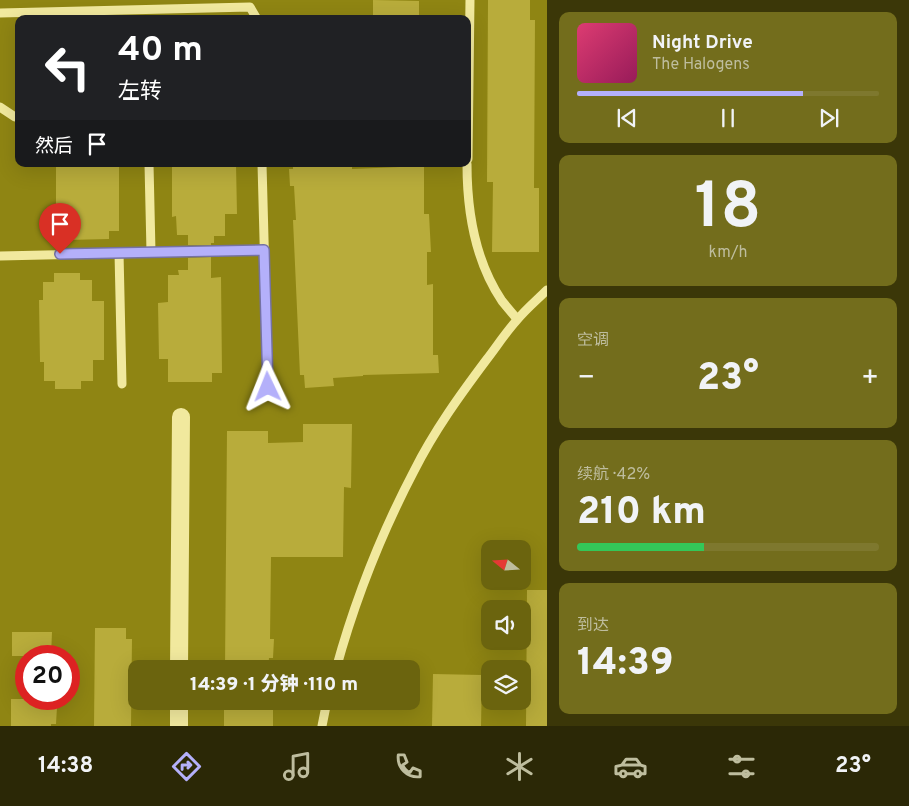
<!DOCTYPE html>
<html lang="zh">
<head>
<meta charset="utf-8">
<style>
	body { margin:0; font-family:Overpass,"Noto Sans SC",sans-serif; background:#736d1c; color:#f1f3f6; height:100vh; display:flex; flex-direction:column; font-size:19px; white-space:nowrap }
	* { box-sizing:border-box; margin:0 }
	p { font-size:16px; color:#bebd9e }
	.icon { flex:none; width:28px; height:28px; fill:none; stroke:currentColor; stroke-width:2; stroke-linecap:round; stroke-linejoin:round }
	.map { position:relative; flex:1; overflow:hidden }
	.side { display:flex; flex-direction:column; gap:12px; padding:12px; background:#3b3708; width:362px }
	.side>* { flex:none }
	.banner { position:absolute; left:15px; top:15px; width:456px; height:152px; border-radius:10px; box-shadow:0 5px 20px #0002; background:#202124; color:#fff; overflow:hidden }
	.needle { width:32px; rotate:288deg }
	.buttons { position:absolute; left:481px; top:540px; display:grid; gap:10px }
	.buttons a { display:grid; place-items:center; width:50px; height:50px; border-radius:10px; background:#6b640e; box-shadow:0 5px 20px #0002; font-size:25px }
	.speed { position:absolute; left:15px; top:645px; display:flex; gap:10px; font-size:25px; font-weight:700; text-align:center }
	.speed>* { display:grid; place-content:center; width:65px; height:65px; border-radius:50%; background:#6b640e; box-shadow:0 5px 20px #0002; line-height:1 }
	.speed .limit { border:8px solid #d22; background:#fff; color:#111 }
	.pin { position:absolute; display:grid; place-items:center; width:42px; height:42px; color:#fff; margin:-51px -21px; border-radius:50% 50% 50% 0; rotate:-45deg; box-shadow:0 0 5px #0007 }
	.pin .icon { rotate:45deg }
	.me { position:absolute; width:55px; margin:-28px; rotate:358deg; stroke-linejoin:round; filter:drop-shadow(0 0 4px #0008) }
	.turn { display:flex; align-items:center; gap:18px; height:105px; padding:0 20px; font-size:22px }
	.turn .icon { width:65px; height:65px; stroke-width:2.5 }
	.turn b { display:block; font-size:35px; line-height:42px }
	.then { display:flex; align-items:center; height:48px; padding:0 20px; background:#0003; gap:10px; font-size:19px }
	.big { font-size:38px; font-weight:800; line-height:1.1 }
	.side .tile { flex:1; display:flex; flex-direction:column; justify-content:center; gap:8px; min-width:0; padding:0 18px; border-radius:10px; background:#736d1c }
	.side .dial { align-items:center; gap:0 }
	.dial b { font-size:65px; line-height:1 }
	.song { display:flex; align-items:center; gap:15px }
	.cover { width:60px; height:60px; border-radius:8px; background:linear-gradient(135deg,hsl(340 70% 55%),hsl(330 70% 35%)) }
	.played { height:5px; border-radius:2px; background:linear-gradient(90deg,#b4b0fa 75%,#7e782e 75%) }
	.keys { display:flex; justify-content:space-around; direction:ltr }
	.heat { display:flex; justify-content:space-between; align-items:center; font-size:28px; direction:ltr }
	.charge { height:8px; border-radius:4px; background:linear-gradient(90deg,#34c759 42%,#7e782e 0) }
	.trip { position:absolute; left:128px; top:660px; width:292px; height:50px; border-radius:10px; background:#6b640e; box-shadow:0 5px 20px #0002; font-weight:800; line-height:50px; text-align:center }
	.menu { display:flex; height:80px; justify-content:space-around; align-items:center; background:#2b2806; color:#bebd9e }
	.menu .icon { width:35px; height:35px }
	.menu .active { color:#b4b0fa }
	.menu b { font-size:22px; color:#f1f3f6 }
	main { display:flex; flex:1; min-height:0 }
	.map>svg:first-child { display:block }
	.building { fill:#b8ac3b }
	.lines { fill:none; stroke-linecap:round; stroke-linejoin:round }
	.service { stroke:#f1e99e; stroke-width:9 }
	.minor { stroke:#f1e99e; stroke-width:18 }
	.route-casing { stroke:#7572a2; stroke-width:12 }
	.route { stroke:#b4b0fa; stroke-width:9 }
</style>
</head>
<body>
<main>
<div class="map">
<svg width="547" height="726" viewBox="0 0 547 726">
	<rect width="100%" height="100%" fill="#8f8513"/>
	<g class="building">
		<polygon points="373,0 419,1 419,18 373,19"/>
		<polygon points="488,0 530,0 530,20 535,20 534,188 539,188 539,252 492,252 493,182 487,182"/>
		<polygon points="56,164 119,164 119,231 109,231 109,239 66,240 66,216 56,217"/>
		<polygon points="172,164 236,164 237,214 225,214 225,236 214,236 214,243 211,243 211,245 188,245 188,235 177,235 176,216 172,217"/>
		<polygon points="293,164 352,164 352,169 424,166 424,214 429,214 431,252 427,252 427,285 433,284 433,355 438,355 439,373 363,375 363,376 333,378 334,386 305,388 304,375 300,375 293,220 296,220 294,186 290,186 289,169 293,169"/>
		<polygon points="211,257 211,278 221,277 222,373 212,373 212,382 168,382 168,359 159,359 158,303 168,302 168,275 179,275 178,270 188,270 188,258"/>
		<polygon points="54,273 80,273 80,280 92,280 92,301 104,301 104,360 93,360 93,381 81,381 81,389 55,389 55,381 44,381 44,362 40,362 39,300 43,300 43,282 54,282"/>
		<polygon points="303,424 352,424 351,488 344,487 343,557 271,557 270,639 274,639 273,658 269,658 268,669 225,669 227,431 268,431 268,443 303,442"/>
		<polygon points="527,590 547,590 547,726 526,726"/>
		<polygon points="95,628 126,628 126,639 132,639 131,726 94,726"/>
		<polygon points="12,632 52,632 51,656 12,656"/>
		<polygon points="433,674 482,675 481,726 432,726"/>
		<polygon points="11,699 51,699 51,707 57,707 56,724 51,724 51,726 11,726"/>
		<rect x="224" y="701" width="49" height="25"/>
	</g>
	<g class="lines">
		<g class="service">
			<polyline points="0,13 250,7 257,19"/>
			<polyline points="0,107 15,117 19,117"/>
			<polyline points="468,159 470,0"/>
			<polyline points="149,164 151,252"/>
			<polyline points="262,164 268,387"/>
			<path d="M 467,164 C 467,212 475,261 502,301 C 507,307 512,313 517,319"/>
			<polyline points="119,253 122,384"/>
			<polyline points="0,256 264,250"/>
			<path d="M 336,669 C 355,600 381,534 414,471 C 434,431 460,395 487,359 C 497,346 506,332 517,320 C 526,309 537,300 547,290"/>
			<polyline points="322,726 327,701"/>
		</g>
		<g class="minor">
			<polyline points="179,669 181,417"/>
			<polyline points="179,726 179,701"/>
		</g>
	</g>
	<g class="lines">
		<defs>
			<polyline id="route" points="60,254 264,250 268,387"/>
		</defs>
		<use href="#route" class="route-casing"/>
		<use href="#route" class="route"/>
	</g>
</svg>
<div class="buttons">
<a><svg class="needle" viewBox="-14 -14 28 28"><path d="M0-13l5 13h-10z" fill="#e53935"/><path d="M0 13l5-13h-10z" fill="#bebd9e"/></svg></a>
<a><svg class="icon" aria-label="sound" viewBox="0 0 24 24"><path d="M4 9h4l5-4v14l-5-4H4zM17 9q2 3 0 6"/></svg></a>
<a><svg class="icon" aria-label="layers" viewBox="0 0 24 24"><path d="M12 4l9 5-9 5-9-5zM3 14l9 5 9-5"/></svg></a>
</div>
<div class="speed"><div class="limit">20</div></div>
<div class="pin" style="left:60px;top:254px;background:#d93025"><svg class="icon" aria-label="arrive" viewBox="0 0 24 24"><path d="M6 21V4h12l-3 4 3 4H6"/></svg></div>
<svg class="me" style="left:268px;top:387px" viewBox="-20 -20 40 40"><path d="M0-17L14 15 0 8-14 15z" fill="#b4b0fa" stroke="#fff" stroke-width="4"/></svg>
<div class="trip">14:39 · 1 分钟 · 110 m</div>
<div class="banner">
<div class="turn"><svg class="icon" aria-label="left" viewBox="0 0 24 24"><path d="M17 20v-9H6M10 6l-5 5 5 5"/></svg><div><b>40 m</b>左转</div></div>
<div class="then">然后<svg class="icon" aria-label="arrive" viewBox="0 0 24 24"><path d="M6 21V4h12l-3 4 3 4H6"/></svg></div>
</div>
</div>
<section class="side">
<div class="tile">
<div class="song"><i class="cover"></i><div><b>Night Drive</b><p>The Halogens</p></div></div>
<div class="played"></div>
<div class="keys"><svg class="icon" aria-label="previous" viewBox="0 0 24 24"><path d="M18 5L8 12l10 7zM5 5v14"/></svg><svg class="icon" aria-label="pause" viewBox="0 0 24 24"><path d="M8 5v14M16 5v14"/></svg><svg class="icon" aria-label="next" viewBox="0 0 24 24"><path d="M6 5l10 7-10 7zM19 5v14"/></svg></div>
</div>
<div class="tile dial"><b>18</b><p>km/h</p></div>
<div class="tile"><p>空调</p>
<div class="heat"><a>−</a><b class="big">23°</b><a>+</a></div>
</div>
<div class="tile"><p>续航 · 42%</p><b class="big">210 km</b><div class="charge"></div></div>
<div class="tile"><p>到达</p><b class="big">14:39</b></div>
</section>
</main>
<nav class="menu">
<b>14:38</b>
<svg class="icon active" aria-label="directions" viewBox="0 0 24 24"><path d="M12 3l9 9-9 9-9-9zM9 14v-3h6M13 9l2 2-2 2"/></svg>
<svg class="icon" aria-label="music" viewBox="0 0 24 24"><path d="M9 18V5l10-2v13"/><circle cx="6" cy="18" r="3"/><circle cx="16" cy="16" r="3"/></svg>
<svg class="icon" aria-label="phone" viewBox="0 0 24 24"><path d="M5 4h4l2 5-3 2q2 4 5 5l2-3 5 2v4C11 20 4 13 5 4z"/></svg>
<svg class="icon" aria-label="climate" viewBox="0 0 24 24"><path d="M12 3v18M4 7l16 10M4 17L20 7"/></svg>
<svg class="icon" aria-label="car" viewBox="0 0 24 24"><path d="M5 17H2v-5l4-1 3-4h7l3 4 3 1v5h-3M9 17h6M6 11h13"/><circle cx="7" cy="17" r="2"/><circle cx="17" cy="17" r="2"/></svg>
<svg class="icon" aria-label="filters" viewBox="0 0 24 24"><path d="M4 7h16M4 17h16"/><circle cx="9" cy="7" r="2"/><circle cx="15" cy="17" r="2"/></svg>
<b>23°</b>
</nav>
</body>
</html>
